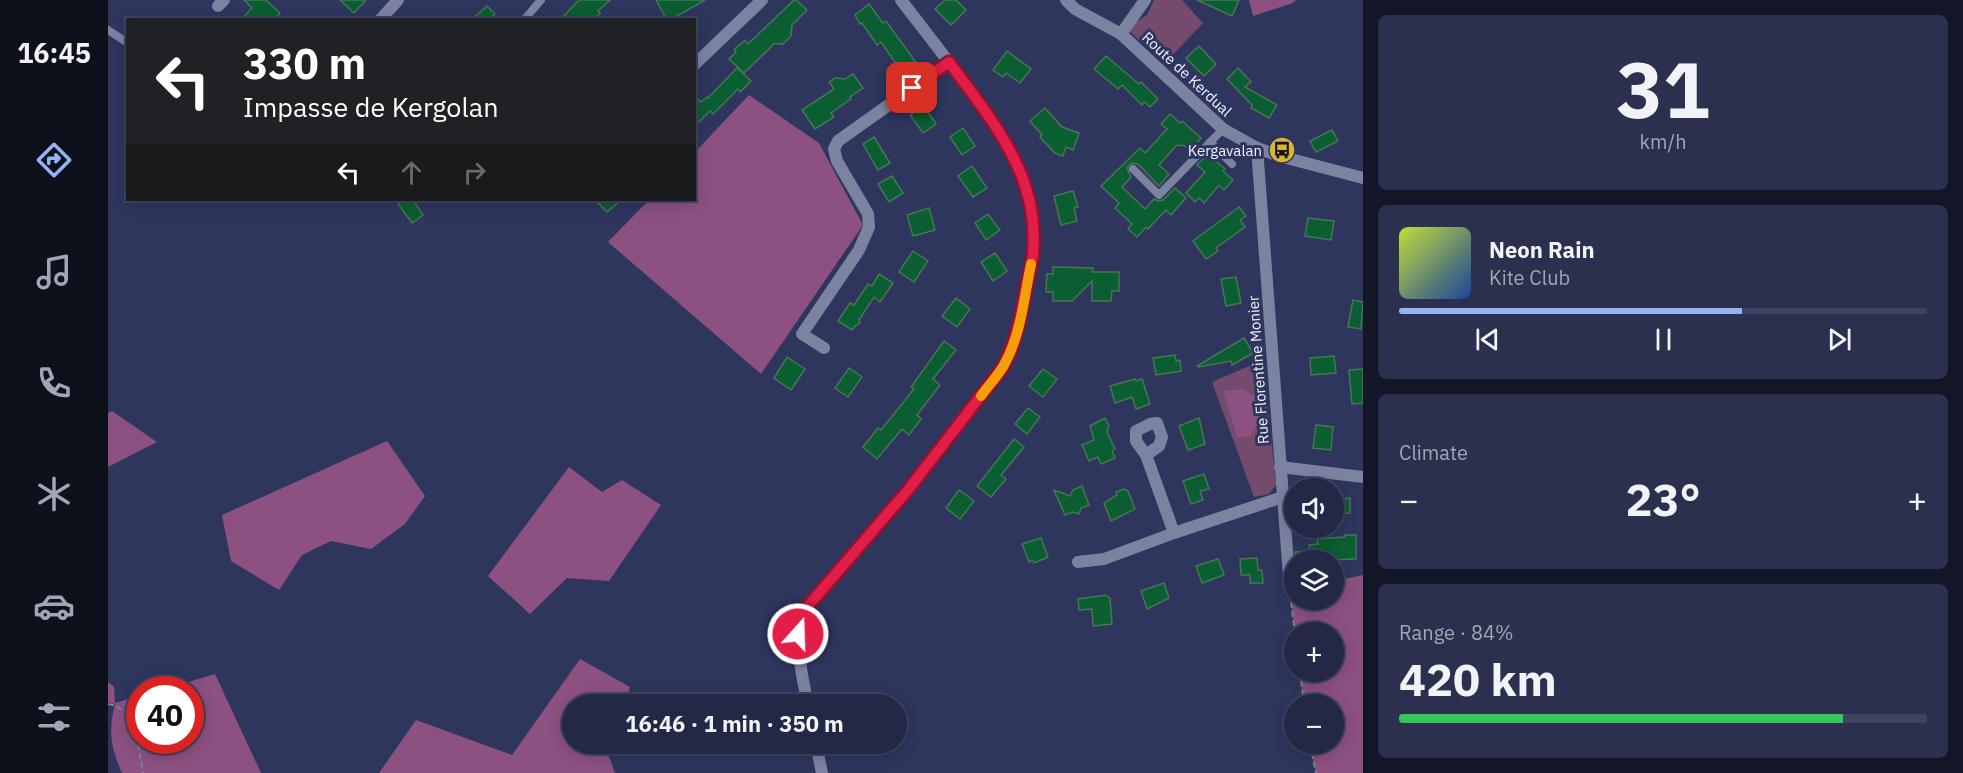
<!DOCTYPE html>
<html lang="en">
<head>
<meta charset="utf-8">
<style>
	body { margin:0; font-family:"IBM Plex Sans",sans-serif; background:#2a304d; color:#f1f3f6; height:100vh; display:flex; flex-direction:column; font-size:22px; white-space:nowrap }
	* { box-sizing:border-box; margin:0 }
	p { font-size:20px; color:#a2a6b3 }
	.icon { flex:none; width:33px; height:33px; fill:none; stroke:currentColor; stroke-width:2; stroke-linecap:round; stroke-linejoin:round }
	.map { position:relative; flex:1; overflow:hidden }
	.side { display:flex; flex-direction:column; gap:15px; padding:15px; background:#131626; width:600px }
	.side>* { flex:none }
	.banner { position:absolute; left:18px; top:18px; width:570px; height:183px; border-radius:0px; box-shadow:0 3px 15px #0003,0 0 0 2px #3f445f; background:#202124; color:#fff; overflow:hidden }
	.tools { position:absolute; left:1176px; top:478px; display:grid; gap:12px }
	.tools a { display:grid; place-items:center; width:60px; height:60px; border-radius:50%; background:#222846; box-shadow:0 3px 15px #0003,0 0 0 2px #3f445f; font-size:30px }
	.speed { position:absolute; left:18px; top:676px; display:flex; gap:12px; font-size:30px; font-weight:700; text-align:center }
	.speed>* { display:grid; place-content:center; width:78px; height:78px; border-radius:50%; background:#222846; box-shadow:0 3px 15px #0003,0 0 0 2px #3f445f; line-height:1 }
	.speed .limit { border:9px solid #d22; background:#fff; color:#111 }
	.pin { position:absolute; display:grid; place-items:center; width:51px; height:51px; color:#fff; margin:-26px; border-radius:12px; box-shadow:0 3px 9px #0006 }
	.me { position:absolute; width:66px; margin:-33px; rotate:20deg; stroke-linejoin:round; filter:drop-shadow(0 0 4px #0008) }
	.turn { display:flex; align-items:center; gap:21px; height:126px; padding:0 18px; font-size:27px }
	.turn .icon { width:78px; height:78px; stroke-width:2.5 }
	.turn b { display:block; font-size:42px; line-height:51px }
	.lanes { display:flex; align-items:center; height:57px; padding:0 18px; background:#0003; justify-content:center; gap:30px; direction:ltr }
	.lanes .off { opacity:.35 }
	.big { font-size:45px; font-weight:700; line-height:1.1 }
	.side .widget { flex:1; display:flex; flex-direction:column; justify-content:center; gap:9px; min-width:0; padding:0 21px; border-radius:9px; background:#2a304d }
	.side .dial { align-items:center; gap:0 }
	.dial b { font-size:78px; line-height:1 }
	.song { display:flex; align-items:center; gap:18px }
	.cover { width:72px; height:72px; border-radius:9px; background:linear-gradient(135deg,hsl(70 70% 55%),hsl(220 70% 35%)) }
	.played { height:6px; border-radius:3px; background:linear-gradient(90deg,#95b2f1 65%,#3f445f 65%) }
	.keys { display:flex; justify-content:space-around; direction:ltr }
	.heat { display:flex; justify-content:space-between; align-items:center; font-size:33px; direction:ltr }
	.charge { height:9px; border-radius:4px; background:linear-gradient(90deg,#34c759 84%,#3f445f 0) }
	.trip { position:absolute; left:454px; top:694px; width:345px; height:60px; border-radius:30px; background:#222846; box-shadow:0 3px 15px #0003,0 0 0 2px #3f445f; font-weight:700; line-height:60px; text-align:center }
	main { display:flex; flex:1; min-height:0 }
	.menu { display:flex; flex-direction:column; width:108px; justify-content:space-around; align-items:center; background:#0e101c; color:#a2a6b3 }
	.menu .icon { width:42px; height:42px }
	.menu .on { color:#95b2f1 }
	.menu b { font-size:27px; color:#f1f3f6 }
	.map>svg:first-child { display:block }
	.green { fill:#744b6c }
	.forest { fill:#8c5181 }
	.building { fill:#0b5d32; stroke:#477556; stroke-width:1.5 }
	.lines { fill:none; stroke-linecap:round; stroke-linejoin:round }
	.path { stroke:#7a809c; stroke-width:2; stroke-dasharray:6 3; stroke-linecap:butt }
	.service { stroke:#7c83a1; stroke-width:8 }
	.minor { stroke:#7c83a1; stroke-width:12 }
	.tertiary { stroke:#7c83a1; stroke-width:12 }
	.route-casing { stroke:#92132f; stroke-width:15 }
	.route { stroke:#e11d48; stroke-width:10 }
	.slow { stroke:#f59e0b; stroke-width:10 }
	.labels { text-anchor:middle; dominant-baseline:central; stroke-width:6; stroke-linejoin:round; paint-order:stroke }
	.street-label { font-size:15px; fill:#eff1fc; stroke:#2e365e }
	.poi-label { font-size:15px; fill:#eff1fc; stroke:#2e365e; text-anchor:end }
</style>
</head>
<body>
<main>
<nav class="menu">
<b>16:45</b>
<svg class="icon on" aria-label="directions" viewBox="0 0 24 24"><path d="M12 3l9 9-9 9-9-9zM9 14v-3h6M13 9l2 2-2 2"/></svg>
<svg class="icon" aria-label="music" viewBox="0 0 24 24"><path d="M9 18V5l10-2v13"/><circle cx="6" cy="18" r="3"/><circle cx="16" cy="16" r="3"/></svg>
<svg class="icon" aria-label="phone" viewBox="0 0 24 24"><path d="M5 4h4l2 5-3 2q2 4 5 5l2-3 5 2v4C11 20 4 13 5 4z"/></svg>
<svg class="icon" aria-label="climate" viewBox="0 0 24 24"><path d="M12 3v18M4 7l16 10M4 17L20 7"/></svg>
<svg class="icon" aria-label="car" viewBox="0 0 24 24"><path d="M5 17H2v-5l4-1 3-4h7l3 4 3 1v5h-3M9 17h6M6 11h13"/><circle cx="7" cy="17" r="2"/><circle cx="17" cy="17" r="2"/></svg>
<svg class="icon" aria-label="filters" viewBox="0 0 24 24"><path d="M4 7h16M4 17h16"/><circle cx="9" cy="7" r="2"/><circle cx="15" cy="17" r="2"/></svg>
</nav>
<div class="map">
<svg width="1255" height="773" viewBox="0 0 1255 773">
	<rect width="100%" height="100%" fill="#2e365e"/>
	<g class="green">
		<polygon points="1046,0 1074,0 1095,23 1057,63 1021,31 1027,23 1039,15"/>
		<polygon points="1155,360 1168,485 1161,494 1146,497 1104,382"/>
	</g>
	<g class="forest">
		<polygon points="1141,0 1188,0 1185,3 1145,16"/>
		<polygon points="641,95 711,143 755,225 653,374 500,242 541,200 586,200 587,152"/>
		<polygon points="1135,389 1152,400 1151,421 1142,437 1129,437 1115,391"/>
		<polygon points="4,411 49,442 0,467 0,413"/>
		<polygon points="279,441 317,496 297,524 263,549 223,541 194,555 171,590 123,561 114,515"/>
		<polygon points="461,467 494,492 514,480 553,505 501,581 459,578 422,614 380,576"/>
		<polygon points="1255,575 1255,773 1208,773 1202,744 1226,744 1226,705 1196,705 1192,672 1226,672 1226,633 1187,633 1182,590 1186,589 1186,600 1226,600 1226,581"/>
		<polygon points="472,659 522,687 516,705 465,705 465,744 502,744 499,751 507,773 271,773 308,720 404,755"/>
		<path d="M 107,674 L 153,773 L 14,773 C 3,748 0,730 7,704 L 0,702 L 0,682 L 6,687 L 7,703 L 31,696 L 32,741 L 82,741 L 82,690 L 54,690 Z"/>
	</g>
	<g class="building">
		<polygon points="136,0 158,0 172,13 166,20 133,20 144,8"/>
		<polygon points="232,0 258,0 246,13"/>
		<polygon points="471,0 502,0 490,11 492,13 486,20 452,20"/>
		<polygon points="548,0 597,0 562,20 559,20"/>
		<polygon points="686,0 688,0 699,10 684,25 683,36 675,44 666,44 636,73 621,59 628,52 626,50 637,40 640,44"/>
		<polygon points="837,0 848,0 858,10 843,25 827,9"/>
		<polygon points="1089,0 1131,0 1124,16"/>
		<polygon points="761,4 775,23 778,21 807,61 793,71 773,42 769,45 754,23 752,24 747,15"/>
		<polygon points="379,6 387,14 381,20 363,20"/>
		<polygon points="1091,46 1108,64 1096,76 1078,58"/>
		<polygon points="899,51 923,69 912,83 898,73 895,77 885,70"/>
		<polygon points="998,56 1031,84 1033,82 1050,99 1042,107 1037,102 1034,105 1014,85 1010,89 986,69"/>
		<polygon points="629,68 643,81 632,92 630,89 605,114 602,111 586,127 586,95 593,102 599,97 600,98"/>
		<polygon points="1130,68 1143,82 1137,87 1169,105 1161,118 1143,108 1144,105 1119,79"/>
		<polygon points="745,74 755,88 742,97 743,99 723,113 726,117 707,129 694,110 726,89 721,82 727,78 737,79"/>
		<polygon points="816,106 828,124 815,133 802,115"/>
		<polygon points="937,108 954,127 971,133 965,150 958,147 955,156 947,153 932,137 934,135 922,121"/>
		<polygon points="1062,114 1072,123 1074,121 1093,138 1083,150 1078,146 1069,145 1051,165 1061,174 1051,186 1030,164 1024,163 1019,168 1023,177 1014,187 1037,209 1046,199 1050,201 1055,200 1067,188 1078,198 1063,215 1058,210 1040,229 1038,227 1029,237 1020,229 1024,224 1007,208 1011,203 993,186 1032,148 1037,153 1059,129 1053,124"/>
		<polygon points="855,128 867,146 854,155 842,137"/>
		<polygon points="1224,130 1230,141 1208,152 1202,141"/>
		<polygon points="766,137 782,163 770,170 755,144"/>
		<polygon points="1100,154 1117,169 1115,171 1125,180 1116,190 1111,185 1096,203 1091,198 1087,202 1078,193 1097,172 1089,165"/>
		<polygon points="864,166 879,188 865,197 850,176"/>
		<polygon points="784,176 795,193 781,202 770,184"/>
		<polygon points="965,191 970,207 966,208 969,221 953,225 946,196"/>
		<polygon points="296,200 305,200 315,215 304,223 290,204"/>
		<polygon points="487,200 513,200 499,212"/>
		<polygon points="1131,207 1138,216 1132,220 1137,227 1108,248 1110,251 1098,259 1085,241"/>
		<polygon points="821,208 827,230 805,236 799,215"/>
		<polygon points="880,214 892,230 878,240 867,223"/>
		<polygon points="1200,218 1226,221 1223,240 1197,236"/>
		<polygon points="805,251 820,261 806,282 791,272"/>
		<polygon points="887,253 899,271 885,281 873,262"/>
		<polygon points="945,267 985,268 984,272 1011,272 1011,291 1004,291 1003,301 984,301 984,281 964,301 945,301 945,292 938,292 939,274 945,274"/>
		<polygon points="771,274 785,283 772,302 766,297 751,320 752,323 747,326 744,330 730,321 742,303 746,305 760,284 764,286"/>
		<polygon points="1128,277 1133,303 1118,306 1113,279"/>
		<polygon points="848,298 862,309 849,327 834,316"/>
		<polygon points="1245,300 1255,302 1253,329 1240,327"/>
		<polygon points="1136,338 1145,353 1124,365 1123,361 1090,367 1089,366"/>
		<polygon points="836,341 848,350 825,379 832,385 809,415 813,419 801,435 794,429 769,459 755,447 770,428 773,430 806,389 803,387"/>
		<polygon points="1067,355 1068,361 1072,360 1073,371 1048,375 1045,358"/>
		<polygon points="1226,356 1228,373 1203,375 1202,358"/>
		<polygon points="679,357 697,369 683,390 666,378"/>
		<polygon points="741,368 754,377 740,397 727,388"/>
		<polygon points="935,369 949,379 935,397 921,386"/>
		<polygon points="1255,369 1255,403 1244,404 1241,370"/>
		<polygon points="1027,379 1028,381 1034,379 1042,404 1028,409 1024,397 1007,403 1002,386"/>
		<polygon points="920,408 932,417 919,434 907,424"/>
		<polygon points="997,418 1001,426 999,432 1007,449 1004,451 1007,458 993,464 990,457 981,461 974,445 986,440 982,426"/>
		<polygon points="1091,418 1097,444 1080,450 1071,426"/>
		<polygon points="1208,425 1225,427 1223,450 1205,448"/>
		<polygon points="906,439 916,447 893,475 898,479 883,497 869,486"/>
		<polygon points="1096,474 1101,489 1092,491 1095,500 1083,504 1075,481"/>
		<polygon points="974,486 981,505 973,508 971,514 965,512 957,515 946,490 962,496 965,490"/>
		<polygon points="1016,489 1020,491 1027,509 1003,521 996,503 1009,495 1008,492"/>
		<polygon points="851,490 866,501 852,519 838,508"/>
		<polygon points="1242,498 1242,513 1226,514 1226,500"/>
		<polygon points="1237,535 1248,535 1248,559 1188,561 1187,552 1202,551 1201,545 1210,544 1209,539 1237,537"/>
		<polygon points="933,538 940,557 926,563 925,560 921,562 914,544"/>
		<polygon points="1149,558 1150,570 1154,570 1155,583 1142,583 1142,575 1133,575 1132,559"/>
		<polygon points="1110,559 1116,575 1094,583 1088,566"/>
		<polygon points="1056,583 1061,598 1039,609 1033,591"/>
		<polygon points="998,595 1002,598 1004,624 985,626 984,609 971,610 970,599"/>
	</g>
	<g class="lines">
		<g class="path">
			<polyline points="1183,602 1187,633"/>
			<polyline points="1192,672 1196,705"/>
			<path d="M 0,704 C 29,707 30,750 35,773"/>
			<polyline points="1202,744 1208,773"/>
		</g>
		<g class="service">
			<polyline points="416,20 433,0"/>
			<polyline points="0,30 20,43"/>
			<polyline points="1102,142 1124,164"/>
			<polyline points="1025,169 1051,195 1115,129"/>
		</g>
		<g class="minor">
			<polyline points="110,6 116,0"/>
			<polyline points="272,20 290,0"/>
			<polyline points="1013,34 1037,0"/>
			<polyline points="586,65 654,0"/>
			<polyline points="1149,148 1182,590"/>
			<polyline points="716,348 694,334 751,250 761,227 760,214 729,161 726,149 730,141 841,62"/>
			<polyline points="1038,455 1028,441 1028,431 1042,424 1049,423 1054,437 1051,446 1038,455 1066,533"/>
			<polyline points="1172,467 1255,477"/>
			<polyline points="970,562 996,559 1066,533 1175,497"/>
		</g>
		<g class="tertiary">
			<polyline points="958,0 967,9 1013,34 1115,129 1149,148 1171,156 1255,178"/>
			<path d="M 700,705 C 693,671 687,648 694,613 L 800,490 L 895,367 C 908,342 913,316 918,289 C 923,265 928,240 924,216 C 917,167 890,130 862,91 C 840,60 816,30 793,0"/>
			<polyline points="708,744 714,773"/>
		</g>
	</g>
	<g class="lines">
		<defs>
			<path id="route" d="M 690,634 L 694,613 L 800,490 L 895,367 C 908,342 913,317 918,289 C 920,277 924,265 925,253 C 932,175 884,121 841,62 L 804,88"/>
		</defs>
		<use href="#route" class="route-casing"/>
		<use href="#route" class="route"/>
		<path class="slow" d="M 873,396 C 880,386 890,376 896,365 C 913,335 916,298 923,264"/>
	</g>
	<defs>
		<symbol id="bus-disc" viewBox="-11 -11 22 22"><circle r="9.5" fill="#d6b534" stroke="#2e365e"/><path d="M-5-6H5V4H4V6H2V4H-2V6H-4V4H-5ZM-3.5-4V0h7V-4ZM-3.5 1.2v1.5H-2V1.2ZM2 1.2v1.5H3.5V1.2Z" fill="#111"/></symbol>
	</defs>
	<g fill-rule="evenodd">
		<use href="#bus-disc" x="1159" y="135" width="30" height="30"/>
	</g>
	<g class="labels">
		<g class="street-label">
			<text transform="translate(1079 74) rotate(43)">Route de Kerdual</text>
			<text transform="translate(1150 370) rotate(-94)">Rue Florentine Monier</text>
		</g>
		<g class="poi-label">
			<text x="1154" y="150">Kergavalan</text>
		</g>
	</g>
</svg>
<div class="tools">
<a><svg class="icon" aria-label="sound" viewBox="0 0 24 24"><path d="M4 9h4l5-4v14l-5-4H4zM17 9q2 3 0 6"/></svg></a>
<a><svg class="icon" aria-label="layers" viewBox="0 0 24 24"><path d="M12 4l9 5-9 5-9-5zM3 14l9 5 9-5"/></svg></a>
<a>+</a>
<a>−</a>
</div>
<div class="speed"><div class="limit">40</div></div>
<div class="pin" style="left:804px;top:88px;background:#d93025"><svg class="icon" aria-label="arrive" viewBox="0 0 24 24"><path d="M6 21V4h12l-3 4 3 4H6"/></svg></div>
<svg class="me" style="left:690px;top:634px" viewBox="-20 -20 40 40"><circle r="17" fill="#e11d48" stroke="#fff" stroke-width="3"/><path d="M0-11L8 9 0 5-8 9z" fill="#fff"/></svg>
<div class="trip">16:46 · 1 min · 350 m</div>
<div class="banner">
<div class="turn"><svg class="icon" aria-label="left" viewBox="0 0 24 24"><path d="M17 20v-9H6M10 6l-5 5 5 5"/></svg><div><b>330 m</b>Impasse de Kergolan</div></div>
<div class="lanes"><svg class="icon" aria-label="left" viewBox="0 0 24 24"><path d="M17 20v-9H6M10 6l-5 5 5 5"/></svg><svg class="icon off" aria-label="ahead" viewBox="0 0 24 24"><path d="M12 20V5M6 11l6-6 6 6"/></svg><svg class="icon off" aria-label="right" viewBox="0 0 24 24"><path d="M7 20v-9h11M14 6l5 5-5 5"/></svg></div>
</div>
</div>
<section class="side">
<div class="widget dial"><b>31</b><p>km/h</p></div>
<div class="widget">
<div class="song"><i class="cover"></i><div><b>Neon Rain</b><p>Kite Club</p></div></div>
<div class="played"></div>
<div class="keys"><svg class="icon" aria-label="previous" viewBox="0 0 24 24"><path d="M18 5L8 12l10 7zM5 5v14"/></svg><svg class="icon" aria-label="pause" viewBox="0 0 24 24"><path d="M8 5v14M16 5v14"/></svg><svg class="icon" aria-label="next" viewBox="0 0 24 24"><path d="M6 5l10 7-10 7zM19 5v14"/></svg></div>
</div>
<div class="widget"><p>Climate</p>
<div class="heat"><a>−</a><b class="big">23°</b><a>+</a></div>
</div>
<div class="widget"><p>Range · 84%</p><b class="big">420 km</b><div class="charge"></div></div>
</section>
</main>
</body>
</html>
